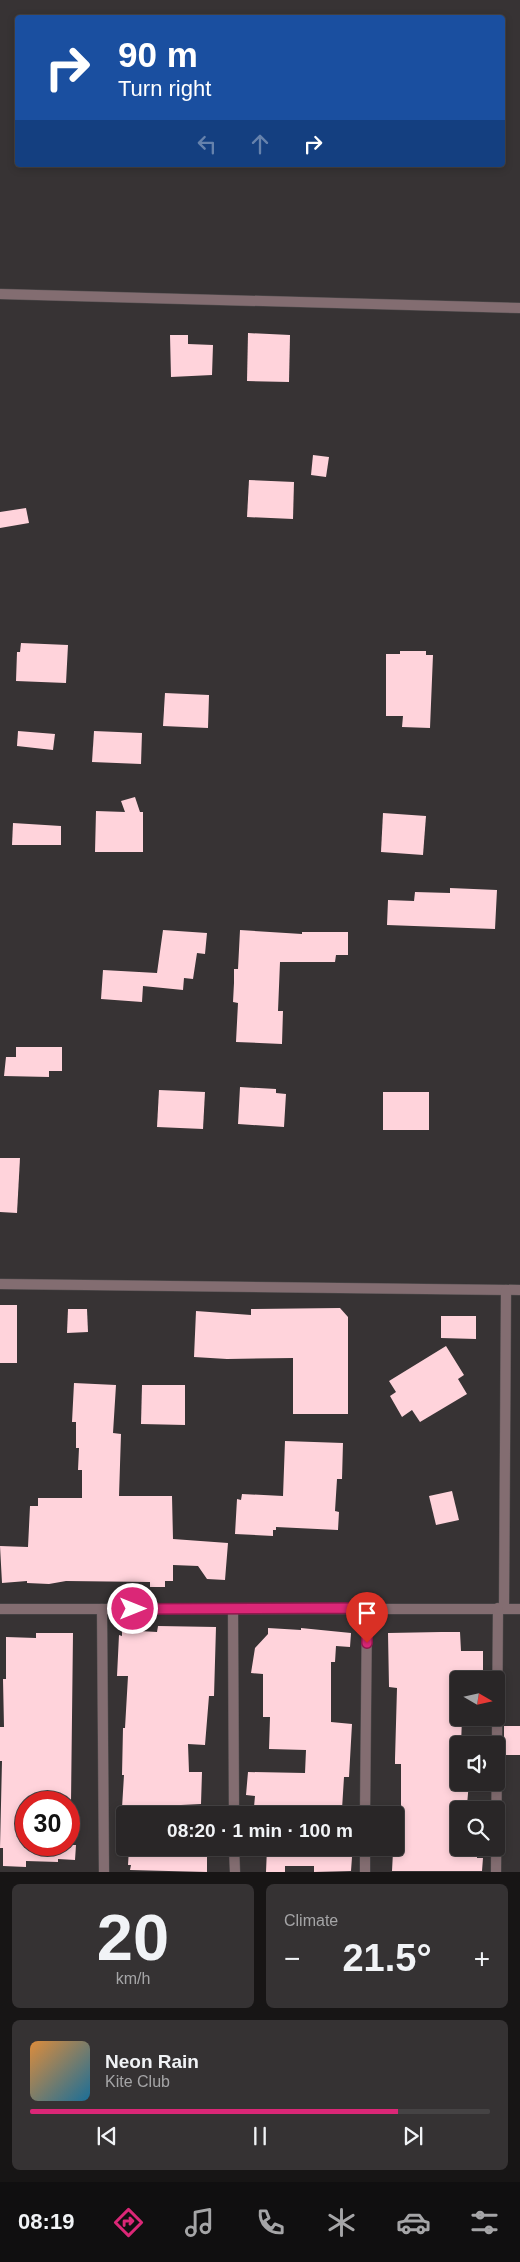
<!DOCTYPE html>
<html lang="en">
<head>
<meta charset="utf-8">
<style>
	body { margin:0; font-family:Arial,sans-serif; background:#353233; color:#f1f3f6; height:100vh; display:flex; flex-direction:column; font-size:19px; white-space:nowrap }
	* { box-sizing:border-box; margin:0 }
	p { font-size:16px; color:#a5a5a7 }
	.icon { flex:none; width:28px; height:28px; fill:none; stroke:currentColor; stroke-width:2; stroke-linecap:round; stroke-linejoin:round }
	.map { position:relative; height:1872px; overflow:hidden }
	.details { display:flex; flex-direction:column; gap:12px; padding:12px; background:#171515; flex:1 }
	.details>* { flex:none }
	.guide { position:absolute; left:15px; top:15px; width:490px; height:152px; border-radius:5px; box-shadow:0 2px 8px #0003,0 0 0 1px #454344; background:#1a4fa0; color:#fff; overflow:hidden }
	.needle { width:32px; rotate:99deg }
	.tools { position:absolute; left:450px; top:1671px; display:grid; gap:10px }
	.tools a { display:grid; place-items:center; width:55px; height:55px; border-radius:5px; background:#292627; box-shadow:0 2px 8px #0003,0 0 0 1px #454344; font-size:25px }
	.speed { position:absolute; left:15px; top:1791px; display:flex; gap:10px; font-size:25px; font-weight:700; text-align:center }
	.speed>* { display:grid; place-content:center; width:65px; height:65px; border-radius:50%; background:#292627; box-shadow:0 2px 8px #0003,0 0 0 1px #454344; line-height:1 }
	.speed .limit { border:8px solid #d22; background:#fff; color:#111 }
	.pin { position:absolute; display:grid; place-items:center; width:42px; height:42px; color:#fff; margin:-51px -21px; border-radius:50% 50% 50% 0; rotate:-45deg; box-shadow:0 0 5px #0007 }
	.pin .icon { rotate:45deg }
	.me { position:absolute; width:55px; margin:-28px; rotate:90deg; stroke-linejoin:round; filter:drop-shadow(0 0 4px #0008) }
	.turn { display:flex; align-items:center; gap:18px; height:105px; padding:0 20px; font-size:22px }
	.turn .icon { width:65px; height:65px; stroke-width:2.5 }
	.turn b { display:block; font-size:35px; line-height:42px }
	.lanes { display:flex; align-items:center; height:48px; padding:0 20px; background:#0003; justify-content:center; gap:25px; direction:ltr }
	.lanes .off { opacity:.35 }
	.big { font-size:38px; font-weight:600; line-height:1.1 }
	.details .tile { flex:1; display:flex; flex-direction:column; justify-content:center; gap:8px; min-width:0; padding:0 18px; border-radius:8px; background:#353233 }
	.details .dial { align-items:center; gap:0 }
	.dial b { font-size:65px; line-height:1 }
	.song { display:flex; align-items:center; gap:15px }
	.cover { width:60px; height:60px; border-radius:8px; background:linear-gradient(135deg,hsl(30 70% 55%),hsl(200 70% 35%)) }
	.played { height:5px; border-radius:2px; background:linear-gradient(90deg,#db2777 80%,#454344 80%) }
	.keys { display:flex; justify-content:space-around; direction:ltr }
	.heat { display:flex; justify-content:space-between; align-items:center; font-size:28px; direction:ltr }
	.details .tiles { flex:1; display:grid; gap:12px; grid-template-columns:1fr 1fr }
	.tile:last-child { grid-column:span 2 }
	.trip { position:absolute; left:116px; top:1806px; width:288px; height:50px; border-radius:5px; background:#292627; box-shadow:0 2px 8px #0003,0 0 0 1px #454344; font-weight:600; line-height:50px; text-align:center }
	.tabs { display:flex; height:80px; justify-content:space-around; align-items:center; background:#100f10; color:#a5a5a7 }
	.tabs .icon { width:35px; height:35px }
	.tabs .current { color:#db2777 }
	.tabs b { font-size:22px; color:#f1f3f6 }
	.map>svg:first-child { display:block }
	.building { fill:#ffd3db }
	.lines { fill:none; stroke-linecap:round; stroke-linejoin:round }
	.street-casing { stroke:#534f50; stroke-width:11 }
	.street { stroke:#836d71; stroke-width:10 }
	.route-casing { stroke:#8e194d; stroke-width:12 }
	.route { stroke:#db2777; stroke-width:9 }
</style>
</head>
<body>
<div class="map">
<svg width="520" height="1872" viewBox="0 0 520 1872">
	<rect width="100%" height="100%" fill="#373334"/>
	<g class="building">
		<polygon points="248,333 290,335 289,382 247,381"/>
		<polygon points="170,335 188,335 188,344 213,345 212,375 171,377"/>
		<polygon points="313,455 329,457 326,477 311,475"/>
		<polygon points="249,480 294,482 293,519 247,517"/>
		<polygon points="26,508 29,523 0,528 0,512"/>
		<polygon points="21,643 68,645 66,683 16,681 17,652 20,652"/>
		<polygon points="400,651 426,651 426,655 433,655 430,728 402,727 403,716 386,716 386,654 400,654"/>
		<polygon points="165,693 209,695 208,728 163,726"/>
		<polygon points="18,731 55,734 53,750 17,746"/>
		<polygon points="94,731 142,733 141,764 92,762"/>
		<polygon points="135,797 140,812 143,812 143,852 95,852 96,811 125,812 121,801"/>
		<polygon points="383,813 426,816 423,855 381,852"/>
		<polygon points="13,823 61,826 61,845 12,845"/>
		<polygon points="450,888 497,890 495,929 387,925 388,900 414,901 415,892 450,893"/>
		<polygon points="163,930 207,933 205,954 197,953 193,979 184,978 183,990 143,986 142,1002 101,999 103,970 157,973"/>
		<polygon points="240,930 302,934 302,932 348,932 348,955 336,955 335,962 280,962 278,1011 283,1011 282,1044 236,1042 238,1003 233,1002 234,983 234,969 238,969"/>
		<polygon points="16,1047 62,1047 62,1071 49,1071 49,1077 4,1076 6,1057 16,1057"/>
		<polygon points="240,1087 276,1089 276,1093 286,1094 284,1127 238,1124"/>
		<polygon points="159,1090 205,1092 203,1129 157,1127"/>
		<rect x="383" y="1092" width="46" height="38"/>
		<polygon points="0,1158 20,1158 17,1213 0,1212"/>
		<rect x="0" y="1305" width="17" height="58"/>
		<polygon points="340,1308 348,1317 348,1414 293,1414 293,1358 227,1359 194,1357 196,1311 251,1315 251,1309"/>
		<polygon points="68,1309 87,1309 88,1332 67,1333"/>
		<polygon points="441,1316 476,1316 476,1339 441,1338"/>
		<polygon points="446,1346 464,1375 458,1379 467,1394 420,1422 412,1410 402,1417 390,1396 396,1392 389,1381"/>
		<polygon points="74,1383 116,1385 113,1433 121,1434 119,1496 172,1496 173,1539 228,1543 225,1580 207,1579 198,1566 173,1565 173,1581 165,1581 165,1587 150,1587 150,1582 66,1581 49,1584 27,1583 27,1581 2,1583 0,1546 28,1547 30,1506 38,1506 38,1498 82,1498 82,1470 78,1470 79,1448 76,1448 76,1422 72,1422"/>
		<polygon points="142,1385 185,1385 185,1425 141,1424"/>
		<polygon points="285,1441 343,1443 342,1479 337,1479 335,1511 339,1512 338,1530 276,1527 276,1530 273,1530 273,1536 235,1534 237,1499 241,1500 242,1494 283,1496"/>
		<polygon points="452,1491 459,1520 436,1525 429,1496"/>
		<polygon points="158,1626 216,1627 214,1696 209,1696 205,1745 188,1744 189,1772 202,1772 201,1804 181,1805 181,1811 174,1811 175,1815 128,1815 129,1809 122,1808 124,1775 122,1775 123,1728 125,1728 128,1676 117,1676 119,1635 122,1636 122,1630 157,1632"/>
		<polygon points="268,1628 301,1630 301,1628 351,1633 350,1647 336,1646 335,1662 331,1662 331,1722 352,1724 349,1777 344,1777 342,1809 338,1809 337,1815 263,1815 263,1807 254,1807 255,1796 246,1795 248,1772 305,1773 306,1750 269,1749 270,1717 263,1717 263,1674 251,1673 255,1648 268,1634"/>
		<polygon points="441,1632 460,1632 461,1651 483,1651 483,1680 459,1680 459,1718 462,1718 461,1745 459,1745 459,1782 469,1782 467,1805 459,1805 459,1848 477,1848 477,1858 483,1858 482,1871 392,1871 395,1814 401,1814 401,1764 395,1764 395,1759 397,1688 389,1687 388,1633"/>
		<polygon points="36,1633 73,1633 71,1802 26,1802 26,1845 76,1845 75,1860 58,1859 58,1862 26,1861 26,1867 3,1866 3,1848 0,1848 2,1761 0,1761 0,1727 4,1727 3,1679 6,1679 6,1637 36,1638"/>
		<rect x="504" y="1726" width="16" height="29"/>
		<polygon points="129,1848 207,1848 207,1872 130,1870 131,1865 128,1865"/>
		<polygon points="267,1848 336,1848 336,1856 352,1857 351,1871 314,1872 314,1866 285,1866 285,1872 266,1872"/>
	</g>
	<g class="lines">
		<defs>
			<g id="street">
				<polyline points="0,294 520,308"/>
				<polyline points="0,1284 520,1290"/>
				<polyline points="504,1608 506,1290"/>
				<polyline points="0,1609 520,1609"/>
				<polyline points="102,1609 104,1872"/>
				<polyline points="233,1609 234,1815"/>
				<polyline points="365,1815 367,1608"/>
				<polyline points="234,1848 235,1872"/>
				<polyline points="365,1872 365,1848"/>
				<polyline points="496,1872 498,1608"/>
			</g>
		</defs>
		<use href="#street" class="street-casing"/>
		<use href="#street" class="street"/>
	</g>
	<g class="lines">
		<defs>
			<polyline id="route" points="133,1609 367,1608 367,1643"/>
		</defs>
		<use href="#route" class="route-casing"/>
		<use href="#route" class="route"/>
	</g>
</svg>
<div class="tools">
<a><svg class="needle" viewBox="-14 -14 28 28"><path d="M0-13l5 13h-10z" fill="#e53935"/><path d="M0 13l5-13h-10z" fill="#a5a5a7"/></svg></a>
<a><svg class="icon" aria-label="sound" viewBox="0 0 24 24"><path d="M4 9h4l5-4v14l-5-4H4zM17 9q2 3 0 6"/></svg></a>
<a><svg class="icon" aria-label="search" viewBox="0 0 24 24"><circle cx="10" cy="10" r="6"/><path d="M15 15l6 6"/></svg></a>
</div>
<div class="speed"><div class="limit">30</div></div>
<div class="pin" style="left:367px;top:1643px;background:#d93025"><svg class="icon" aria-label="arrive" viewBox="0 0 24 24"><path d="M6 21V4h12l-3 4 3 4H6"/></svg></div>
<svg class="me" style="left:133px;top:1609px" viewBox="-20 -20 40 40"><circle r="17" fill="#db2777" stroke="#fff" stroke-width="3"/><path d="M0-11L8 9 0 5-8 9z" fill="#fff"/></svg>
<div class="trip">08:20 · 1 min · 100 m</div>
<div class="guide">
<div class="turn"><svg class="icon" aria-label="right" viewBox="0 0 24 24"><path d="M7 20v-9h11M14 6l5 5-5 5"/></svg><div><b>90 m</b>Turn right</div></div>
<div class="lanes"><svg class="icon off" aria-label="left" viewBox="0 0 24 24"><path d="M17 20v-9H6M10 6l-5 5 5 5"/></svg><svg class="icon off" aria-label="ahead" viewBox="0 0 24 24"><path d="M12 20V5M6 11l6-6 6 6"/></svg><svg class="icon" aria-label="right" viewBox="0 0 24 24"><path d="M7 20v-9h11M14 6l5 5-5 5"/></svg></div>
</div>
</div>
<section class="details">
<div class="tiles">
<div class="tile dial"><b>20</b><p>km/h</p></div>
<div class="tile"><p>Climate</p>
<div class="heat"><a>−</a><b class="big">21.5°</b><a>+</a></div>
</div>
<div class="tile">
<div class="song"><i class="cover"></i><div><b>Neon Rain</b><p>Kite Club</p></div></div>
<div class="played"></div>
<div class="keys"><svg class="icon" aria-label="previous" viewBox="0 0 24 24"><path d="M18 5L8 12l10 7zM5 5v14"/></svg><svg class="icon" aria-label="pause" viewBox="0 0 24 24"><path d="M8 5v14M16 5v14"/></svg><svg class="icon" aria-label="next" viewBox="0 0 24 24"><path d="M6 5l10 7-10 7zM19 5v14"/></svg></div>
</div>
</div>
</section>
<nav class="tabs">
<b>08:19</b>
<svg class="icon current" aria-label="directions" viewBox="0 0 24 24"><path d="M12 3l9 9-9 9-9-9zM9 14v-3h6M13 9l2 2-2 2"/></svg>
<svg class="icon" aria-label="music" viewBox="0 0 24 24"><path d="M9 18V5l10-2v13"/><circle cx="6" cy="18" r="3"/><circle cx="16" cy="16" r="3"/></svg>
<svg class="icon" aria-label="phone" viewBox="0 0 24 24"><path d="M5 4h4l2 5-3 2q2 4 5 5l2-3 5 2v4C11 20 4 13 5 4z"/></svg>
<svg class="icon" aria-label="climate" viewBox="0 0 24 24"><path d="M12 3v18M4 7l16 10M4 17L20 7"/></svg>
<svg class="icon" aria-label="car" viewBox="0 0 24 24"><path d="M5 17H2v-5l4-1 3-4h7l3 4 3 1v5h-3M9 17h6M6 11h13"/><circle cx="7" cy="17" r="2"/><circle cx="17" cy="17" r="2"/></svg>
<svg class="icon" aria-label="filters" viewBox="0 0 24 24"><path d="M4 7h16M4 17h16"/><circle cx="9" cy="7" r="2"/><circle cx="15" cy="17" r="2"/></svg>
</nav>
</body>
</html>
